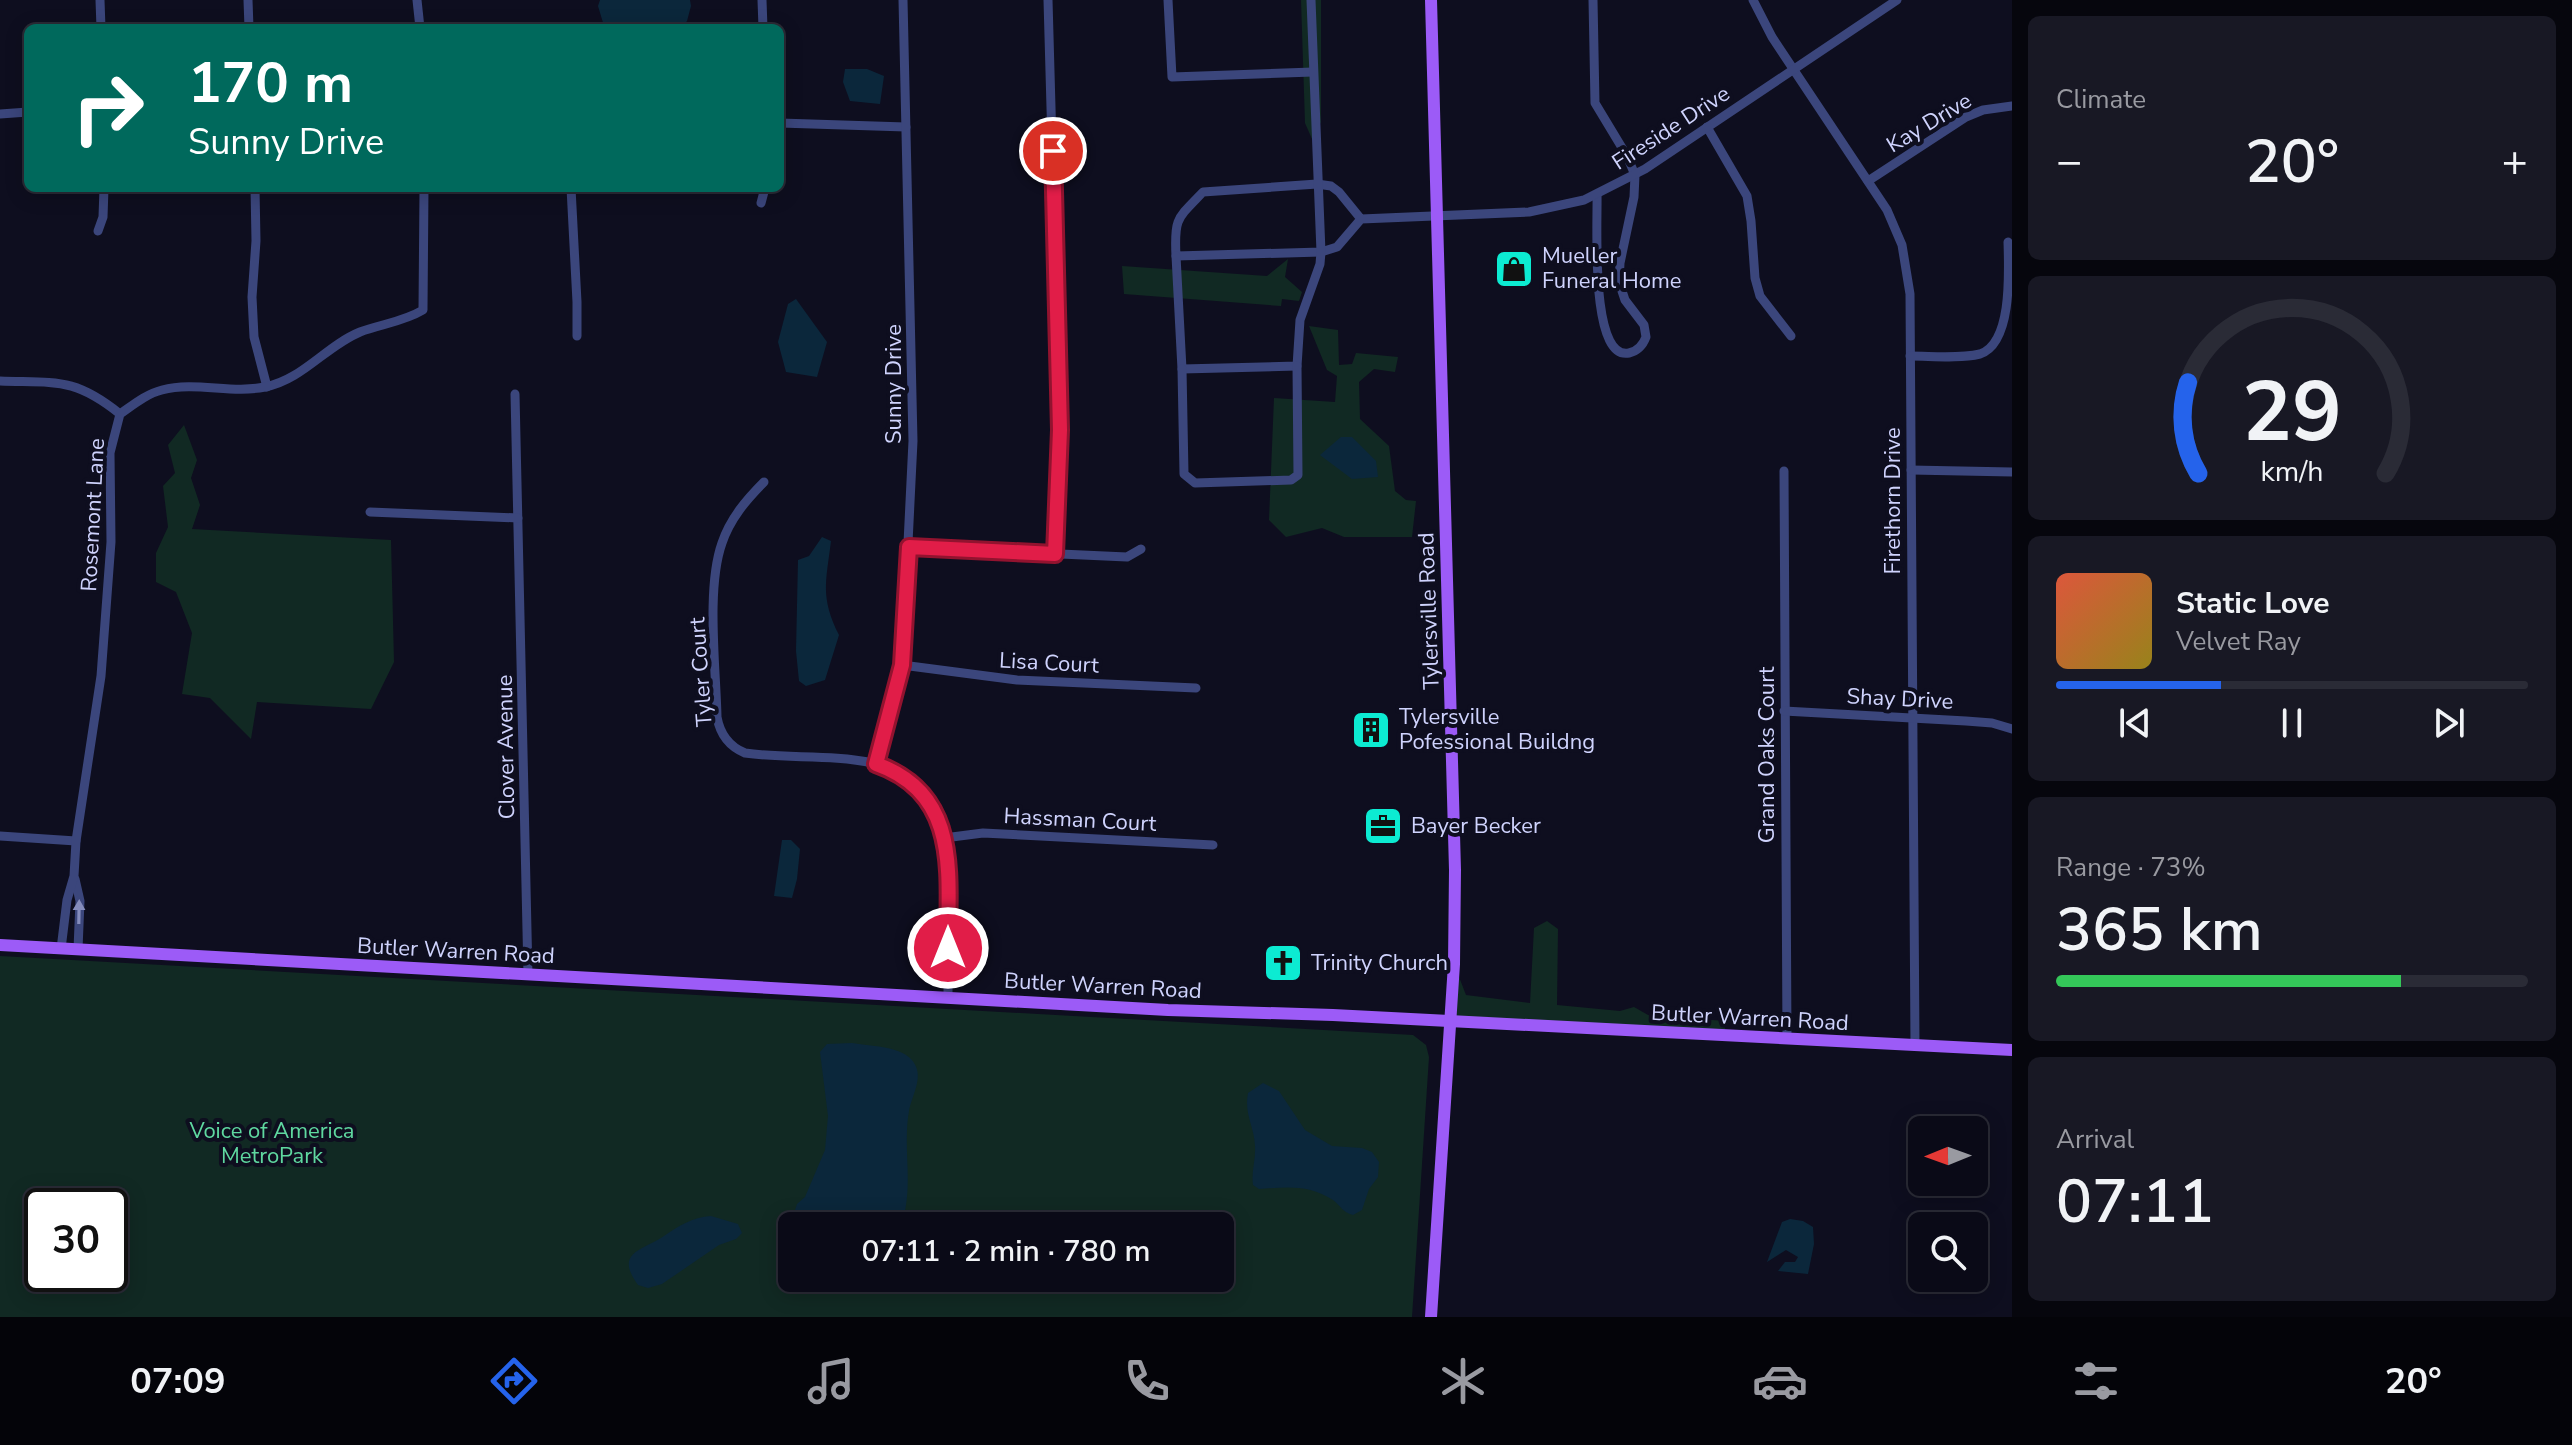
<!DOCTYPE html>
<html lang="en">
<head>
<meta charset="utf-8">
<style>
	body { margin:0; font-family:"Nunito Sans",sans-serif; background:#181824; color:#f1f3f6; height:100vh; display:flex; flex-direction:column; font-size:30px; white-space:nowrap }
	* { box-sizing:border-box; margin:0 }
	p { font-size:26px; color:#999aa1 }
	.icon { flex:none; width:44px; height:44px; fill:none; stroke:currentColor; stroke-width:2; stroke-linecap:round; stroke-linejoin:round }
	.map { position:relative; flex:1; overflow:hidden }
	.sheet { display:flex; flex-direction:column; gap:16px; padding:16px; background:#06060d; width:560px }
	.sheet>* { flex:none }
	.hud { position:absolute; left:24px; top:24px; width:760px; height:168px; border-radius:12px; box-shadow:0 4px 20px #0003,0 0 0 2px #2a2b36; background:#00695c; color:#fff; overflow:hidden }
	.needle { width:52px; rotate:269deg }
	.fabs { position:absolute; left:1908px; top:1116px; display:grid; gap:16px }
	.fabs a { display:grid; place-items:center; width:80px; height:80px; border-radius:12px; background:#0a0a17; box-shadow:0 4px 20px #0003,0 0 0 2px #2a2b36; font-size:40px }
	.speed { position:absolute; left:24px; top:1188px; display:flex; gap:16px; font-size:40px; font-weight:700; text-align:center }
	.speed>* { display:grid; place-content:center; width:104px; height:104px; border-radius:50%; background:#0a0a17; box-shadow:0 4px 20px #0003,0 0 0 2px #2a2b36; line-height:1 }
	.speed .limit { border:4px solid #111; border-radius:12px; background:#fff; color:#111 }
	.pin { position:absolute; display:grid; place-items:center; width:68px; height:68px; color:#fff; margin:-34px; border:4px solid #fff; border-radius:50%; box-shadow:0 2px 8px #0007 }
	.me { position:absolute; width:88px; margin:-44px; rotate:0deg; stroke-linejoin:round; filter:drop-shadow(0 0 6px #0008) }
	.turn { display:flex; align-items:center; gap:28px; height:168px; padding:0 32px; font-size:36px }
	.turn .icon { width:104px; height:104px; stroke-width:2.5 }
	.turn b { display:block; font-size:56px; line-height:68px }
	.big { font-size:60px; font-weight:600; line-height:1.1 }
	.sheet .widget { flex:1; display:flex; flex-direction:column; justify-content:center; gap:12px; min-width:0; padding:0 28px; border-radius:12px; background:#181824 }
	.sheet .dial { align-items:center; gap:0 }
	.dial svg { height:208px; overflow:visible; fill:none; stroke:#2a2b36; stroke-width:7; stroke-linecap:round; text-anchor:middle }
	.dial text { fill:#f1f3f6; stroke:none }
	.song { display:flex; align-items:center; gap:24px }
	.cover { width:96px; height:96px; border-radius:12px; background:linear-gradient(135deg,hsl(10 70% 55%),hsl(50 70% 35%)) }
	.played { height:8px; border-radius:4px; background:linear-gradient(90deg,#2563eb 35%,#2a2b36 35%) }
	.keys { display:flex; justify-content:space-around; direction:ltr }
	.heat { display:flex; justify-content:space-between; align-items:center; font-size:44px; direction:ltr }
	.charge { height:12px; border-radius:6px; background:linear-gradient(90deg,#34c759 73%,#2a2b36 0) }
	.trip { position:absolute; left:778px; top:1212px; width:456px; height:80px; border-radius:12px; background:#0a0a17; box-shadow:0 4px 20px #0003,0 0 0 2px #2a2b36; font-weight:600; line-height:80px; text-align:center }
	.menu { display:flex; height:128px; justify-content:space-around; align-items:center; background:#040409; color:#999aa1 }
	.menu .icon { width:56px; height:56px }
	.menu .on { color:#2563eb }
	.menu b { font-size:36px; color:#f1f3f6 }
	main { display:flex; flex:1; min-height:0 }
	.map>svg:first-child { display:block }
	.green { fill:#112923; fill-rule:evenodd }
	.water { fill:#0b273b }
	.lines { fill:none; stroke-linecap:round; stroke-linejoin:round }
	.minor { stroke:#3b467c; stroke-width:9 }
	.major { stroke:#9c5bf7; stroke-width:12 }
	.oneway { fill:#858cbc }
	.route-casing { stroke:#92132f; stroke-width:20 }
	.route { stroke:#e11d48; stroke-width:14 }
	.labels { text-anchor:middle; dominant-baseline:central; stroke-width:8; stroke-linejoin:round; paint-order:stroke }
	.street-label { font-size:22px; fill:#cfd3fd; stroke:#0e0e1f }
	.poi-label { font-size:22px; fill:#cfd3fd; stroke:#0e0e1f; text-anchor:start }
	.park-label { font-size:22px; fill:#5fd8a0; stroke:#0e0e1f }
</style>
</head>
<body>
<main>
<div class="map">
<svg width="2012" height="1317" viewBox="0 0 2012 1317">
	<rect width="100%" height="100%" fill="#0e0e1f"/>
	<g class="green">
		<polygon points="1301,0 1321,0 1321,122 1312,139 1305,123"/>
		<polygon points="1288,259 1285,277 1302,292 1299,301 1282,299 1281,306 1124,294 1122,266 1267,276"/>
		<polygon points="1309,326 1338,330 1339,365 1352,364 1356,353 1398,357 1395,372 1374,369 1359,382 1360,419 1389,446 1395,491 1406,500 1416,501 1412,537 1344,537 1322,528 1286,537 1269,520 1274,398 1335,402 1337,376 1327,370"/>
		<polygon points="184,425 197,460 191,478 200,505 192,529 391,540 394,662 371,709 257,702 251,739 210,698 182,694 192,633 176,592 156,582 156,553 168,527 163,486 175,473 168,445"/>
		<polygon points="1547,921 1558,929 1557,1005 1620,1011 1634,1007 1648,1015 1725,1021 1725,1037 1450,1022 1454,964 1466,995 1530,1003 1534,928"/>
		<path d="M 0,956 L 1413,1035 L 1426,1045 L 1429,1057 L 1412,1317 L 0,1317 ZM 42,1206 L 110,1206 L 110,1274 L 42,1274 ZM 792,1226 L 1220,1226 L 1220,1278 L 792,1278 Z"/>
	</g>
	<g class="water">
		<polygon points="600,0 690,0 691,6 687,21 681,28 636,28 612,22 604,26 598,6"/>
		<polygon points="845,69 867,69 884,76 880,104 850,101 843,82"/>
		<polygon points="796,299 827,342 817,377 786,372 778,342 788,304"/>
		<polygon points="1341,437 1352,437 1376,461 1378,477 1352,479 1320,455"/>
		<path d="M 822,537 L 831,541 C 826,582 820,597 839,635 L 825,680 L 806,686 L 799,681 L 796,651 L 798,560 L 809,556 Z"/>
		<polygon points="782,840 791,840 800,849 797,879 792,898 774,896"/>
		<path d="M 852,1043 C 869,1046 899,1046 911,1059 C 926,1075 912,1094 909,1111 C 903,1145 912,1178 905,1211 L 890,1220 L 847,1216 L 799,1220 L 794,1213 L 797,1204 L 805,1197 L 825,1150 L 828,1116 L 820,1052 L 827,1044 Z"/>
		<path d="M 1263,1083 L 1279,1091 L 1305,1130 L 1332,1146 L 1362,1148 L 1372,1152 L 1379,1162 L 1378,1177 L 1369,1189 L 1362,1210 L 1353,1215 C 1342,1212 1341,1206 1333,1200 C 1309,1184 1286,1187 1259,1189 L 1253,1185 C 1251,1171 1256,1160 1255,1146 C 1254,1125 1244,1115 1248,1093 Z"/>
		<path d="M 711,1216 L 738,1224 L 742,1233 L 736,1239 L 719,1245 L 662,1284 L 648,1288 L 638,1285 C 614,1252 642,1251 664,1236 C 679,1226 692,1217 711,1216 Z"/>
		<polygon points="1790,1219 1803,1221 1813,1227 1814,1244 1808,1274 1778,1271 1785,1262 1795,1262 1798,1257 1786,1250 1767,1262 1782,1222"/>
	</g>
	<g class="lines">
		<g class="minor">
			<polyline points="100,0 101,28"/>
			<polyline points="248,0 249,28"/>
			<polyline points="417,0 420,28"/>
			<polyline points="762,0 763,28"/>
			<polyline points="1048,0 1060,430 1055,554"/>
			<polyline points="1168,0 1172,77 1313,72"/>
			<path d="M 1593,0 L 1595,103 L 1627,156 L 1635,175 L 1634,197 L 1620,263 L 1619,282 L 1625,300 L 1644,325 L 1646,337 C 1643,345 1638,351 1629,353 C 1589,361 1598,219 1597,194"/>
			<polyline points="1753,0 1772,37 1887,210 1902,245 1910,294 1915,1046"/>
			<polyline points="0,114 28,112"/>
			<polyline points="780,123 906,127"/>
			<polyline points="1707,127 1747,196 1751,221 1755,278 1760,296 1791,336"/>
			<polyline points="1868,181 1966,117 1983,110 2012,106"/>
			<polyline points="255,188 256,241 252,297 254,337 267,387"/>
			<polyline points="571,188 577,302 577,336"/>
			<polyline points="761,203 765,188"/>
			<path d="M 1361,219 L 1339,192 L 1331,186 L 1317,184 L 1203,192 C 1177,219 1174,218 1176,256 L 1321,252 L 1337,247 L 1361,219 L 1529,212 L 1584,200 L 1645,169 L 1897,0"/>
			<polyline points="98,231 103,217 104,188"/>
			<polyline points="1176,256 1182,369 1297,366 1300,320 1320,264 1321,252 1311,0"/>
			<path d="M 1910,356 C 1932,356 1958,359 1980,354 C 2012,343 2009,275 2008,242"/>
			<polyline points="1182,369 1184,474 1195,483 1291,480 1298,475 1297,366"/>
			<path d="M 0,381 C 56,383 74,377 120,414"/>
			<polyline points="515,394 528,975"/>
			<polyline points="1911,470 2012,472"/>
			<polyline points="1784,471 1787,1039"/>
			<path d="M 764,482 C 746,500 730,519 722,543 C 706,588 716,668 717,717 C 720,734 728,746 745,753 C 787,759 831,754 873,763 C 947,779 948,851 948,912 C 948,940 948,969 948,997"/>
			<polyline points="370,512 518,518"/>
			<polyline points="909,547 1127,557 1141,549"/>
			<polyline points="902,665 1017,680 1196,688"/>
			<polyline points="1784,711 1966,721 1992,723 2012,729"/>
			<polyline points="876,764 902,665 913,441 903,0"/>
			<polyline points="0,836 76,841"/>
			<polyline points="944,838 983,833 1213,845"/>
			<polyline points="75,879 80,901 78,949"/>
			<path d="M 61,949 L 67,900 L 74,876 L 76,841 L 101,676 L 111,542 L 110,453 L 120,414 C 133,405 146,394 162,390 C 195,381 231,394 265,387 C 302,380 326,346 360,332 C 381,324 403,322 423,310 L 424,188"/>
		</g>
		<g class="major">
			<polyline points="0,945 1168,1010 1333,1015 2012,1050"/>
			<polyline points="1431,1317 1454,964 1455,870 1431,0"/>
		</g>
	</g>
	<defs><path id="oneway-solid" d="M-6-.8H1V-3.2L6.5 0L1 3.2V.8H-6Z" transform="scale(2)"/></defs>
	<use class="oneway" href="#oneway-solid" transform="translate(79 912) rotate(-89)"/>
	<g class="lines">
		<defs>
			<path id="route" d="M 948,948 C 948,874 961,794 876,764 L 902,665 L 909,547 L 1055,554 L 1060,430 L 1053,151"/>
		</defs>
		<use href="#route" class="route-casing"/>
		<use href="#route" class="route"/>
	</g>
	<defs>
		<symbol id="shop-square" viewBox="-11 -11 22 22"><rect x="-9" y="-9" width="18" height="18" rx="4" fill="#0cebd2" stroke="#0e0e1f"/><path d="M-5-2.5h2.3a2.7 3.5 0 0 1 5.4 0H5L5.5 6h-11ZM-1.5-2.5h3a1.5 2.3 0 0 0-3 0Z" fill="#111"/></symbol>
		<symbol id="building-square" viewBox="-11 -11 22 22"><rect x="-9" y="-9" width="18" height="18" rx="4" fill="#0cebd2" stroke="#0e0e1f"/><path d="M-4-6H4V6H1V3H-1V6H-4ZM-2.5-4.3h1.7v1.8h-1.7ZM.8-4.3h1.7v1.8H.8ZM-2.5-1h1.7V.8h-1.7ZM.8-1h1.7V.8H.8Z" fill="#111"/></symbol>
		<symbol id="office-square" viewBox="-11 -11 22 22"><rect x="-9" y="-9" width="18" height="18" rx="4" fill="#0cebd2" stroke="#0e0e1f"/><path d="M-6-3h4V-5.5h4V-3h4V5H-6ZM-1-4.5V-3h2v-1.5ZM-6 0V1H6V0Z" fill="#111"/></symbol>
		<symbol id="church-square" viewBox="-11 -11 22 22"><rect x="-9" y="-9" width="18" height="18" rx="4" fill="#0cebd2" stroke="#0e0e1f"/><path d="M-1.2-6h2.4v3.5h3.3v2.4h-3.3V6h-2.4V-.1h-3.3v-2.4h3.3Z" fill="#111"/></symbol>
	</defs>
	<g fill-rule="evenodd">
		<use href="#shop-square" x="1492" y="247" width="44" height="44"/>
		<use href="#building-square" x="1349" y="708" width="44" height="44"/>
		<use href="#office-square" x="1361" y="804" width="44" height="44"/>
		<use href="#church-square" x="1261" y="941" width="44" height="44"/>
	</g>
	<g class="labels">
		<g class="street-label">
			<text transform="translate(1929 123) rotate(-31)">Kay Drive</text>
			<text transform="translate(1671 128) rotate(-33)">Fireside Drive</text>
			<text transform="translate(894 384) rotate(-90)">Sunny Drive</text>
			<text transform="translate(1893 501) rotate(-90)">Firethorn Drive</text>
			<text transform="translate(93 515) rotate(-87)">Rosemont Lane</text>
			<text transform="translate(1429 611) rotate(-92)">Tylersville Road</text>
			<text transform="translate(1049 663) rotate(3)">Lisa Court</text>
			<text transform="translate(701 672) rotate(-94)">Tyler Court</text>
			<text transform="translate(1900 699) rotate(3)">Shay Drive</text>
			<text transform="translate(506 747) rotate(-91)">Clover Avenue</text>
			<text transform="translate(1767 755) rotate(-90)">Grand Oaks Court</text>
			<text transform="translate(1080 820) rotate(3)">Hassman Court</text>
			<text transform="translate(456 951) rotate(3)">Butler Warren Road</text>
			<text transform="translate(1103 986) rotate(3)">Butler Warren Road</text>
			<text transform="translate(1750 1018) rotate(3)">Butler Warren Road</text>
		</g>
		<g class="poi-label">
			<text x="1542" y="256">Mueller<tspan x="1542" dy="25">Funeral Home</tspan></text>
			<text x="1399" y="717">Tylersville<tspan x="1399" dy="25">Pofessional Buildng</tspan></text>
			<text x="1411" y="826">Bayer Becker</text>
			<text x="1311" y="963">Trinity Church</text>
		</g>
		<g class="park-label">
			<text x="272" y="1131">Voice of America<tspan x="272" dy="25">MetroPark</tspan></text>
		</g>
	</g>
</svg>
<div class="fabs">
<a><svg class="needle" viewBox="-14 -14 28 28"><path d="M0-13l5 13h-10z" fill="#e53935"/><path d="M0 13l5-13h-10z" fill="#999aa1"/></svg></a>
<a><svg class="icon" aria-label="search" viewBox="0 0 24 24"><circle cx="10" cy="10" r="6"/><path d="M15 15l6 6"/></svg></a>
</div>
<div class="speed"><div class="limit">30</div></div>
<div class="pin" style="left:1053px;top:151px;background:#d93025"><svg class="icon" aria-label="arrive" viewBox="0 0 24 24"><path d="M6 21V4h12l-3 4 3 4H6"/></svg></div>
<svg class="me" style="left:948px;top:948px" viewBox="-20 -20 40 40"><circle r="17" fill="#e11d48" stroke="#fff" stroke-width="3"/><path d="M0-11L8 9 0 5-8 9z" fill="#fff"/></svg>
<div class="trip">07:11 · 2 min · 780 m</div>
<div class="hud">
<div class="turn"><svg class="icon" aria-label="right" viewBox="0 0 24 24"><path d="M7 20v-9h11M14 6l5 5-5 5"/></svg><div><b>170 m</b>Sunny Drive</div></div>
</div>
</div>
<section class="sheet">
<div class="widget"><p>Climate</p>
<div class="heat"><a>−</a><b class="big">20°</b><a>+</a></div>
</div>
<div class="widget dial"><svg viewBox="0 0 100 80">
<path d="M14 69A42 42 0 1 1 86 69"/>
<path d="M14 69A42 42 0 0 1 10 34" stroke="#2563eb"/>
<text x="50" y="56" font-size="32" font-weight="700">29</text>
<text x="50" y="72" font-size="11">km/h</text>
</svg></div>
<div class="widget">
<div class="song"><i class="cover"></i><div><b>Static Love</b><p>Velvet Ray</p></div></div>
<div class="played"></div>
<div class="keys"><svg class="icon" aria-label="previous" viewBox="0 0 24 24"><path d="M18 5L8 12l10 7zM5 5v14"/></svg><svg class="icon" aria-label="pause" viewBox="0 0 24 24"><path d="M8 5v14M16 5v14"/></svg><svg class="icon" aria-label="next" viewBox="0 0 24 24"><path d="M6 5l10 7-10 7zM19 5v14"/></svg></div>
</div>
<div class="widget"><p>Range · 73%</p><b class="big">365 km</b><div class="charge"></div></div>
<div class="widget"><p>Arrival</p><b class="big">07:11</b></div>
</section>
</main>
<nav class="menu">
<b>07:09</b>
<svg class="icon on" aria-label="directions" viewBox="0 0 24 24"><path d="M12 3l9 9-9 9-9-9zM9 14v-3h6M13 9l2 2-2 2"/></svg>
<svg class="icon" aria-label="music" viewBox="0 0 24 24"><path d="M9 18V5l10-2v13"/><circle cx="6" cy="18" r="3"/><circle cx="16" cy="16" r="3"/></svg>
<svg class="icon" aria-label="phone" viewBox="0 0 24 24"><path d="M5 4h4l2 5-3 2q2 4 5 5l2-3 5 2v4C11 20 4 13 5 4z"/></svg>
<svg class="icon" aria-label="climate" viewBox="0 0 24 24"><path d="M12 3v18M4 7l16 10M4 17L20 7"/></svg>
<svg class="icon" aria-label="car" viewBox="0 0 24 24"><path d="M5 17H2v-5l4-1 3-4h7l3 4 3 1v5h-3M9 17h6M6 11h13"/><circle cx="7" cy="17" r="2"/><circle cx="17" cy="17" r="2"/></svg>
<svg class="icon" aria-label="filters" viewBox="0 0 24 24"><path d="M4 7h16M4 17h16"/><circle cx="9" cy="7" r="2"/><circle cx="15" cy="17" r="2"/></svg>
<b>20°</b>
</nav>
</body>
</html>
